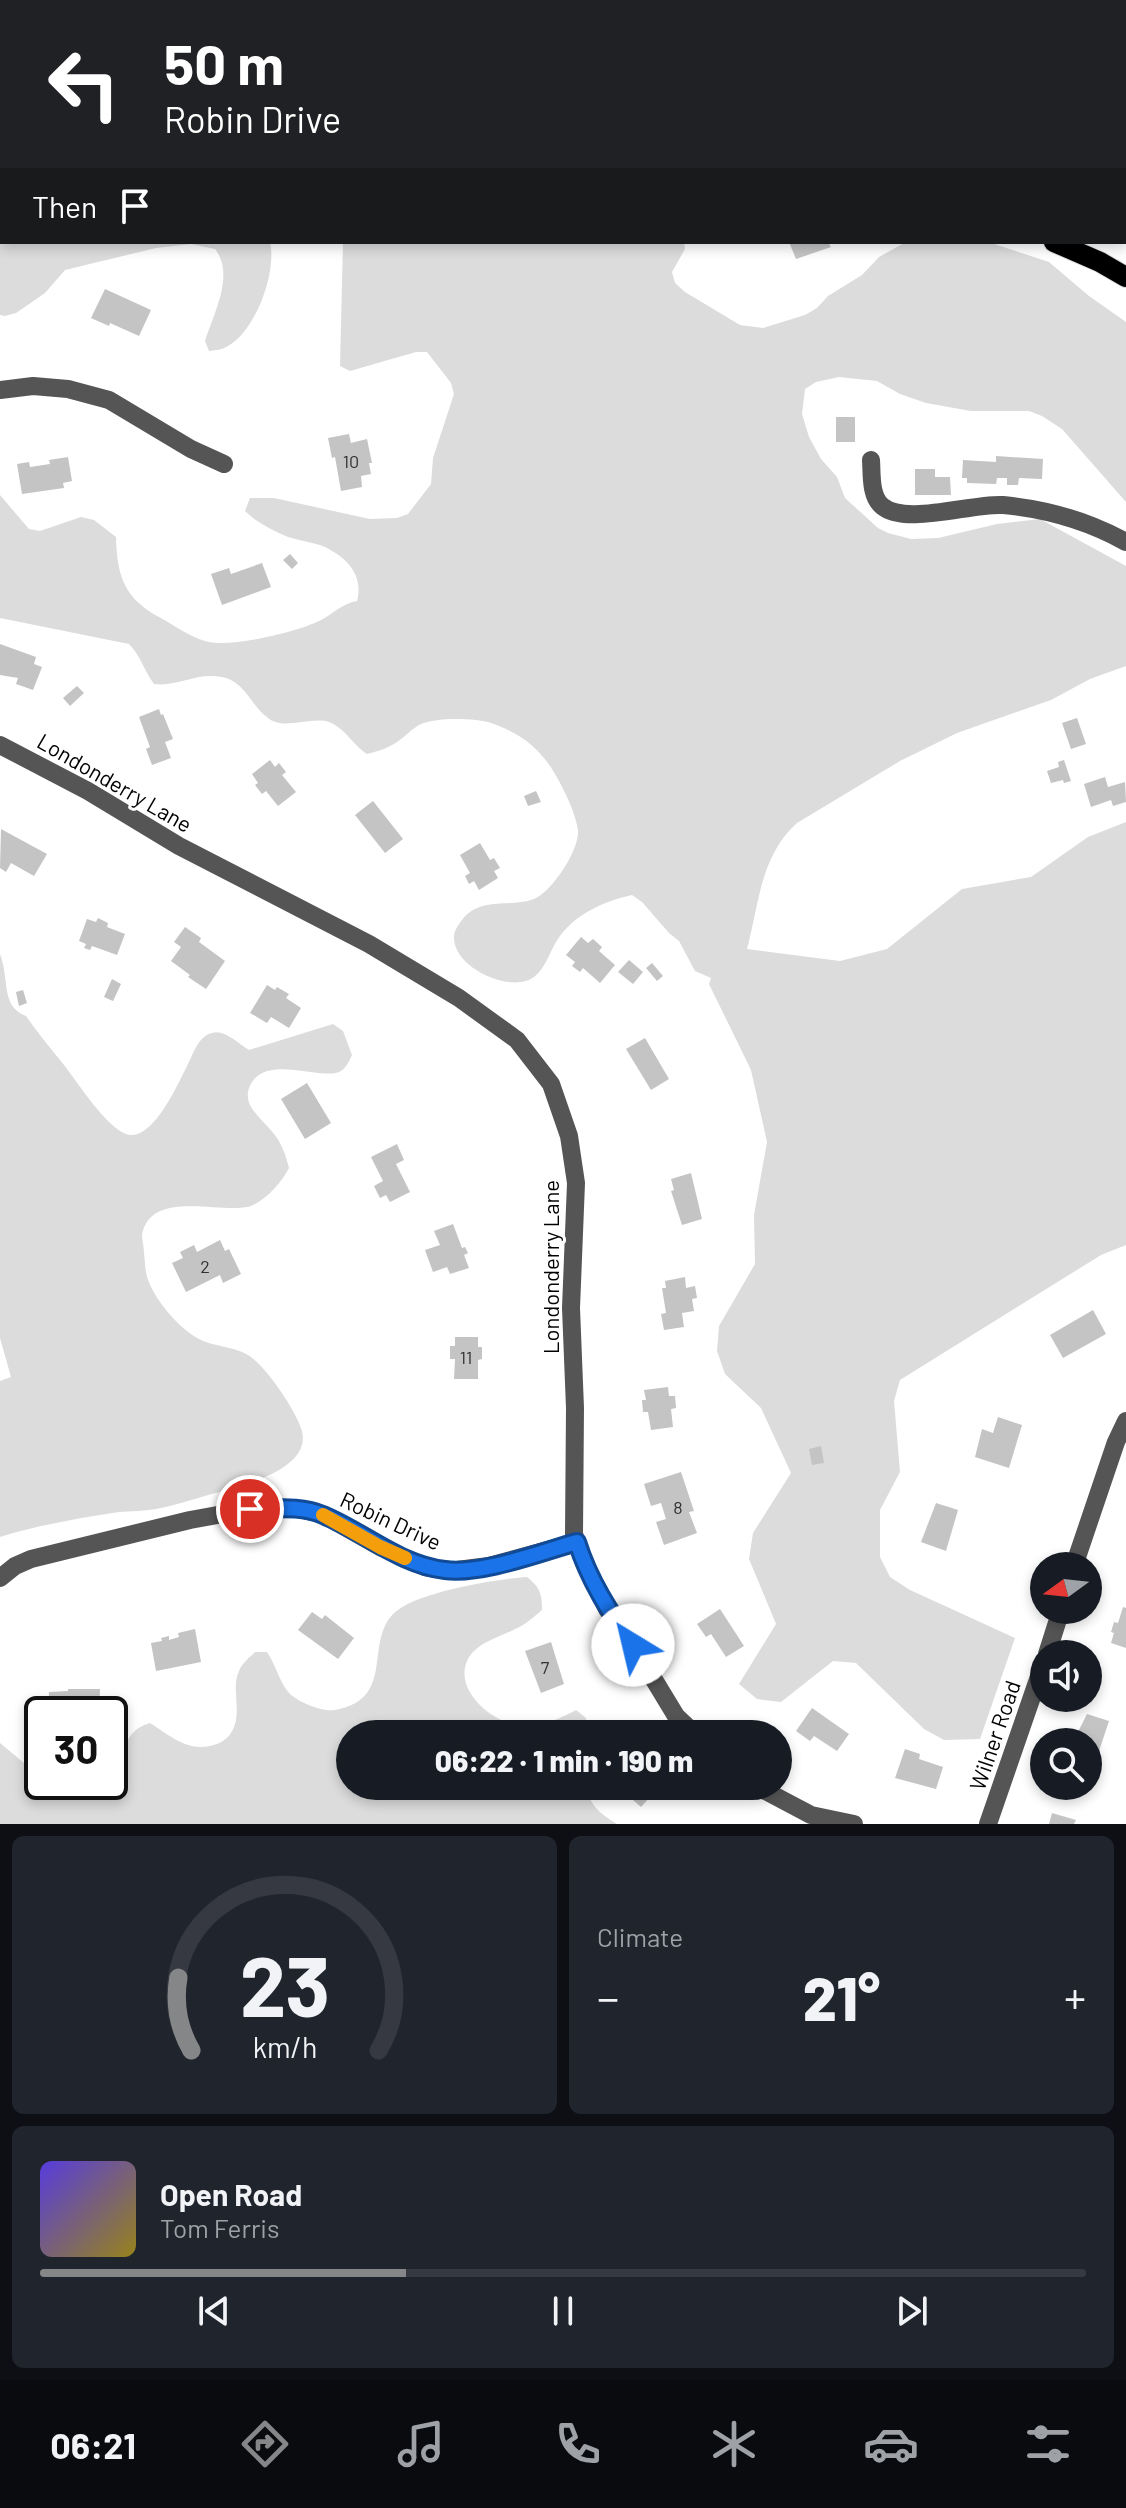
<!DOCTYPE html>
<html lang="en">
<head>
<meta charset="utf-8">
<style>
	body { margin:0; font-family:Barlow,sans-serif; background:#20242c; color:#f1f3f6; height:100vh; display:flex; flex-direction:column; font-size:30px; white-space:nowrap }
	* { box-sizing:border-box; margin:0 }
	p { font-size:26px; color:#9ea1a6 }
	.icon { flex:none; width:44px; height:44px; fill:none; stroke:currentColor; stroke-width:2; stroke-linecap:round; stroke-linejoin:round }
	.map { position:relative; height:1824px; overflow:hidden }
	.sheet { display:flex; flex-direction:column; gap:12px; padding:12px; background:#0d0f14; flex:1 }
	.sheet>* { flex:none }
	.guide { position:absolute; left:0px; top:0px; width:1126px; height:244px; box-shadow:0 4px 12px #0003; background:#202124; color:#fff; overflow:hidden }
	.needle { width:52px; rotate:255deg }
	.fabs { position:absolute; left:1030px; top:1552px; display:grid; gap:16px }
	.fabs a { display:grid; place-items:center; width:72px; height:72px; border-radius:50%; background:#171b24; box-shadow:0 4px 12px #0003; font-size:40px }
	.speed { position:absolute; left:24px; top:1696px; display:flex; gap:16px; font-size:40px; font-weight:700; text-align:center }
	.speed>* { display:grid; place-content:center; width:104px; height:104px; border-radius:50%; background:#171b24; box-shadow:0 4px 12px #0003; line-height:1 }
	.speed .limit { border:4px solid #111; border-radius:12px; background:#fff; color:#111 }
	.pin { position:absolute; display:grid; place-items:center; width:68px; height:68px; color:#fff; margin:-34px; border:4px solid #fff; border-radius:50%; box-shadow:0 2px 8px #0007 }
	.me { position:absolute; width:88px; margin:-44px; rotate:324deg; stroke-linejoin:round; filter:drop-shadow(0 0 6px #0008) }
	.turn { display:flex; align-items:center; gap:28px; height:168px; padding:0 32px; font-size:36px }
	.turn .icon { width:104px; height:104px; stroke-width:2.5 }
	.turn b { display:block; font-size:56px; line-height:68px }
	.then { display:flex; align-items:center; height:76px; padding:0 32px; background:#0003; gap:16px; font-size:30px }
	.big { font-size:60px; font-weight:800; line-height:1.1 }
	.sheet .widget { flex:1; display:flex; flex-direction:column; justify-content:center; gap:12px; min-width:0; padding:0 28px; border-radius:12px; background:#20242c }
	.sheet .dial { align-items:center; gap:0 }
	.dial svg { height:208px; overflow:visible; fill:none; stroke:#363941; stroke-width:7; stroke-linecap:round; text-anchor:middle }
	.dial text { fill:#f1f3f6; stroke:none }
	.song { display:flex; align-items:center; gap:24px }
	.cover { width:96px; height:96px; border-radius:12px; background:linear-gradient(135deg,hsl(250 70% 55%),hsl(50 70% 35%)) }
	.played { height:8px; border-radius:4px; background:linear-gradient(90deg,#858687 35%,#363941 35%) }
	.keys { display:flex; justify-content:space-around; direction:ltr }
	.heat { display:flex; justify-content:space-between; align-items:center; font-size:44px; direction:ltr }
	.sheet .tiles { flex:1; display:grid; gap:12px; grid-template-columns:1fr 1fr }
	.widget:last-child { grid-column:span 2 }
	.trip { position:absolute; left:336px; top:1720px; width:456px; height:80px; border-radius:40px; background:#171b24; box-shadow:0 4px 12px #0003; font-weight:800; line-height:80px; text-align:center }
	.menu { display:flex; height:128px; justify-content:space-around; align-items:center; background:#090b0e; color:#9ea1a6 }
	.menu .icon { width:56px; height:56px }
	.menu .current { color:#858687 }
	.menu b { font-size:36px; color:#f1f3f6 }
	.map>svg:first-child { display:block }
	.green { fill:#dcdcdc }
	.building { fill:#c4c4c4 }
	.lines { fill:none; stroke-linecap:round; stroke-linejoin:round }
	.major-casing { stroke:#dbdbdb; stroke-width:22 }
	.minor { stroke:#555; stroke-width:18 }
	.major { stroke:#000; stroke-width:20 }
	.route-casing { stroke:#114b97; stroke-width:20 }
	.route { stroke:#1a73e8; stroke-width:14 }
	.slow { stroke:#f59e0b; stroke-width:14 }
	.labels { text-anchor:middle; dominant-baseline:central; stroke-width:6; stroke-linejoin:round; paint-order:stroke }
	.number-label { font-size:18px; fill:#313131 }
	.street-label { font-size:22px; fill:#000; stroke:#fff }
</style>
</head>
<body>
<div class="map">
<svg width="1126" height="1824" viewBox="0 0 1126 1824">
	<rect width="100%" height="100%" fill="#fff"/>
	<g class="green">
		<polygon points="517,0 758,0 759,2 516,2"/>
		<path d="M 0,150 L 2,151 L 2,242 L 270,242 C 277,272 256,330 228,346 C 222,350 216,350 209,351 L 205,341 C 214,313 235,274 215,249 L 191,244 L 156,248 L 65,270 L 45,293 L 16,313 L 5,316 L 0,315 Z"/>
		<path d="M 343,242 L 684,242 L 685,249 L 672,272 L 675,283 L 685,292 L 740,325 L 763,328 L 805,315 L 817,308 L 828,296 L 862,275 L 879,257 L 906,242 L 988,242 L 1049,262 L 1089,296 L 1126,322 L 1126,502 L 1062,429 L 1042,416 L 1029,411 L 971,411 L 926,403 L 900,394 L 877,381 L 839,377 L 816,382 L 805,389 L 802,414 L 809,437 L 821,459 L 837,477 L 845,498 L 878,528 L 888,533 L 911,539 L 938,538 L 997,524 L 1040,519 L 1126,566 L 1126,666 L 1090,679 L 1051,700 L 957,733 L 900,761 L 797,823 C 760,856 759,905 747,949 L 840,961 L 887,949 L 962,889 L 1031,877 L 1088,837 L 1126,822 L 1126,1245 L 1101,1255 L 900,1380 L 894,1401 L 900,1472 L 880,1510 L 880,1557 L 890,1577 L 910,1590 L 1015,1638 L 980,1739 L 944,1740 L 924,1729 L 856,1663 L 833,1661 L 781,1702 L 757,1699 L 739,1684 L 776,1624 L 749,1559 L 753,1533 L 791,1473 L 761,1408 L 725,1374 L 717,1351 L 719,1326 L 755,1264 L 754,1215 L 767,1142 L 751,1070 L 709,984 L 711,978 L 695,971 L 679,941 L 669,933 L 642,902 L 632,895 C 605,901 577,913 560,936 C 550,949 547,967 534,977 C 511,994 453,968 454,937 C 454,931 458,925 462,920 C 480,896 510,908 534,899 C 552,892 580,849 578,830 C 575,812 565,791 555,774 C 540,748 520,733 491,723 C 474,718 435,717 419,725 C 409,731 401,741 390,746 C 383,750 374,752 367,754 C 353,745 345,728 329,722 C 310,716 284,731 268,718 C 250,705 246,682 222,677 C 196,672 178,687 154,684 C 144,671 141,656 129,644 L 0,618 L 0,495 L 29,529 L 40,531 L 81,517 L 94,520 L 116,537 C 117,576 124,599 161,618 C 175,626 189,636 205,641 C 228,649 296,632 319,621 C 332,615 342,603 357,601 C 364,575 347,558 325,547 C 313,542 300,541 288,537 C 272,530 257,523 245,511 L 250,498 L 274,498 L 370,519 L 397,518 L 408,514 L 431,484 L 433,458 L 454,394 L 451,383 L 427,352 L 416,352 L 350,371 L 340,366 Z"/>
		<path d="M 0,954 C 10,980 0,1006 26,1016 C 37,1032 48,1045 60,1060 C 74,1076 109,1134 131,1135 C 155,1136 178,1084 187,1066 C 193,1055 198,1036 212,1033 C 224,1029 239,1044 249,1050 L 333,1024 L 343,1031 L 352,1055 C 348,1063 345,1071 336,1073 C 314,1077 268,1057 252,1082 C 238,1104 262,1118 274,1134 C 282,1144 286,1156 289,1168 C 282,1182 266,1200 251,1206 C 223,1215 150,1188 142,1235 C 142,1240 144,1247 144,1253 C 145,1261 145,1270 147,1277 C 154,1299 177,1326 197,1338 C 213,1347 233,1346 248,1355 C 266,1366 294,1408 301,1428 C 316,1470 237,1487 208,1495 C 191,1500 173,1506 156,1509 C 144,1511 131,1511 119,1512 C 80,1518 38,1525 0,1537 L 0,1381 L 11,1377 L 0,1338 Z"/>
		<path d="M 527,1577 C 540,1587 542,1594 542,1610 C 536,1615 529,1621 523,1625 C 505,1636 476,1641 467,1661 C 455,1689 488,1718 512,1724 C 534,1731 557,1720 576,1710 L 586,1718 L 588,1734 L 350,1734 L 350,1786 L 585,1786 C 591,1806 599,1813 617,1824 L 0,1824 L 0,1743 L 42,1778 L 42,1782 L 70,1785 L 110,1782 L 110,1773 C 128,1755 121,1731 150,1723 C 172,1737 190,1754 217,1744 C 228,1740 234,1731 236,1720 C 239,1705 232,1685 239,1671 C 242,1663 250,1657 255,1652 L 267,1652 C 276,1665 280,1684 290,1694 C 300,1703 323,1712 335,1710 C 396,1699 364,1645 393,1614 C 414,1592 497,1579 527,1577 Z"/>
	</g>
	<g class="building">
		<polygon points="789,242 828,242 831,247 796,259"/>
		<polygon points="105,289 151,310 139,336 110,323 109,326 91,318"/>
		<rect x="836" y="417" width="19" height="25"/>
		<polygon points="349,434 351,443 367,439 372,463 369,463 371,474 361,476 362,487 341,491 335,457 332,458 328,438"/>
		<polygon points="996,456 1043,459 1042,479 1019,478 1018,485 1007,485 1007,478 997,478 996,484 967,483 967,478 962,478 963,460 996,462"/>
		<polygon points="68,457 72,481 63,483 64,488 22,494 17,464 29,462 30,467 50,464 49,460"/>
		<polygon points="915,469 935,469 935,477 950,477 951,495 915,495"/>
		<polygon points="290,554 298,563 292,569 283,560"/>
		<polygon points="262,563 271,587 222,605 211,574 229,568 231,574"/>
		<polygon points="0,644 36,657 34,664 42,667 33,690 16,684 18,678 0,675"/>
		<polygon points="77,686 84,693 70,706 63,698"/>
		<polygon points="159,709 161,715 163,714 173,739 165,742 171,758 152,765 146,749 150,747 139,717"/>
		<polygon points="1077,718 1086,744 1071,749 1062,723"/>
		<polygon points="270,760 275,767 279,763 286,772 282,775 296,792 278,806 266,791 262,794 255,785 258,783 252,774"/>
		<polygon points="1064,760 1071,781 1064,783 1063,780 1051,783 1047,771 1059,767 1058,762"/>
		<polygon points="1105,777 1108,787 1125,782 1126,802 1113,806 1111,800 1091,807 1084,784"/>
		<polygon points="536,791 541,802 528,806 524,796"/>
		<polygon points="373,801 403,839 385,853 355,815"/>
		<polygon points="1,829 47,854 34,876 11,863 6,872 0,868"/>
		<polygon points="480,843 490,860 494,858 500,868 494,871 498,878 479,890 474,881 469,884 465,876 470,873 460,855"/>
		<polygon points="98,918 108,923 107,927 125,934 117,955 92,946 90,950 84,948 86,944 79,941 87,919 96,922"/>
		<polygon points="185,927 201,938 199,942 225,961 206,989 188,977 190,975 171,961 181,947 174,942"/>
		<polygon points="581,937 588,943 593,939 602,947 599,951 615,965 600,983 583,968 580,972 572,966 575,962 566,955"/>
		<polygon points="629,960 643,972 633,984 618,972"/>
		<polygon points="652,963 663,976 657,981 646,968"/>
		<polygon points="112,979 121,984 113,1001 104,997"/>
		<polygon points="267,985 275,990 277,987 289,994 286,998 301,1008 289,1028 271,1017 267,1023 250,1013"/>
		<polygon points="23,990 27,1003 19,1006 16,992"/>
		<polygon points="645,1038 669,1079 651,1090 626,1049"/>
		<polygon points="307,1083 331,1123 305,1139 281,1099"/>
		<polygon points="397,1144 404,1160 396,1164 410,1192 390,1202 386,1195 380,1198 374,1186 383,1181 371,1157"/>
		<polygon points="691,1173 702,1219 682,1225 671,1191 674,1190 671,1179"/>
		<polygon points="453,1224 462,1248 465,1247 468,1253 464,1255 469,1268 450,1274 447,1267 433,1272 425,1250 440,1245 434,1231"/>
		<polygon points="220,1240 225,1251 229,1249 241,1274 223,1283 220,1275 186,1292 172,1263 183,1258 180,1252 194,1245 197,1252"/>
		<polygon points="685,1277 686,1288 695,1286 697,1298 692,1299 694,1311 682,1313 684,1327 664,1330 661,1314 666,1313 662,1288 666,1288 665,1281"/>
		<polygon points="1093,1310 1106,1334 1063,1358 1050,1335"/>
		<polygon points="455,1337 478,1337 478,1347 482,1347 482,1359 478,1360 478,1379 454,1379 455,1359 450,1359 450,1346 455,1346"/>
		<polygon points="668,1387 669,1396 675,1396 676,1408 671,1409 673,1427 651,1430 648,1412 643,1412 642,1400 646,1400 644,1390"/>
		<polygon points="998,1417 1022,1425 1009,1468 975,1457 982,1429 993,1433"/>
		<polygon points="821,1446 824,1463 812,1465 809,1449"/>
		<polygon points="681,1472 694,1511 689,1512 697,1533 664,1545 656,1522 666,1519 661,1503 651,1506 644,1484"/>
		<polygon points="936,1503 958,1510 946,1551 921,1542"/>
		<polygon points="1123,1607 1126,1608 1126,1648 1111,1643 1114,1633 1111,1632 1114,1622 1118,1623"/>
		<polygon points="720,1609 744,1646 726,1657 711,1634 706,1637 697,1624"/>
		<polygon points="312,1612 322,1619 325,1615 354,1638 338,1659 298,1630"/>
		<polygon points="195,1629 201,1662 156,1671 151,1643 162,1641 161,1638 169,1636 169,1640 179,1637 178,1633"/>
		<polygon points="551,1642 564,1684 541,1693 525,1651"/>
		<polygon points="68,1689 100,1689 99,1714 48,1714 49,1692 68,1691"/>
		<polygon points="812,1708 849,1734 837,1751 814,1736 810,1741 796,1731"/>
		<polygon points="1087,1714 1109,1721 1095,1763 1088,1761 1088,1742 1073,1742"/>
		<polygon points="905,1749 920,1754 919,1759 943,1767 936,1789 895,1778"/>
		<polygon points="617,1786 656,1786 658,1788 641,1807"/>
		<polygon points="1052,1813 1076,1820 1074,1824 1049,1824"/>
	</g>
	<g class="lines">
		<defs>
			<g id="major">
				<polyline points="786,0 787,2"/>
				<polyline points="1054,242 1100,262 1126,277"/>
			</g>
		</defs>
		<use href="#major" class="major-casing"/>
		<g class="minor">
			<polyline points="1124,109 1126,110"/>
			<polyline points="0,390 33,386 68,389 109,400 191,449 224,464"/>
			<path d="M 871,460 C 872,474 870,496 882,506 C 905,526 972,503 1003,505 C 1046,509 1088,521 1126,542"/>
			<polyline points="0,745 88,791 179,846 369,944 459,998 517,1040 551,1084 569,1136 576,1183 571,1308 575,1408 574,1534 584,1563 607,1609 633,1645 676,1716 695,1734"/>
			<polyline points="1074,1566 1116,1442 1126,1421"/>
			<polyline points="0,1578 15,1566 31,1559 190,1520 250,1509 294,1508 322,1514 380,1547 425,1567 449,1571 489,1566 577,1542"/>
			<polyline points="1047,1654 1061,1610"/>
			<polyline points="756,1786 811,1815 854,1824"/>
			<polyline points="988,1824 1044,1662"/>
		</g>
		<use href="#major" class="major"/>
	</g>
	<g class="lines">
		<defs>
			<path id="route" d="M 250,1509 C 274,1509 301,1505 323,1515 C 364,1532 400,1565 445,1570 C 482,1575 541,1552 577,1542 C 589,1580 610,1613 633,1645"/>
		</defs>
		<use href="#route" class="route-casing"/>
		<use href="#route" class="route"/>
		<polyline class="slow" points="323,1515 380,1547 405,1558"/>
	</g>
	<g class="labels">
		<g class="number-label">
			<text x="351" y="461">10</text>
			<text x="205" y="1266">2</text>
			<text x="466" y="1357">11</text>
			<text x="678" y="1507">8</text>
			<text x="545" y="1667">7</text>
		</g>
		<g class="street-label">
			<text transform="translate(115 782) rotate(30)">Londonderry Lane</text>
			<text transform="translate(550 1267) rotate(-90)">Londonderry Lane</text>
			<text transform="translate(391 1520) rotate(25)">Robin Drive</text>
			<text transform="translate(994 1735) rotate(-71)">Wilner Road</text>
		</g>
	</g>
</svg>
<div class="fabs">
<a><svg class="needle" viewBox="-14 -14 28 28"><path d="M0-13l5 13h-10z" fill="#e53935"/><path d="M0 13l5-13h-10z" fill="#9ea1a6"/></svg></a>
<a><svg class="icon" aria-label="sound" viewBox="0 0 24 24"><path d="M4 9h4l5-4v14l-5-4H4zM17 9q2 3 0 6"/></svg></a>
<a><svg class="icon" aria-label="search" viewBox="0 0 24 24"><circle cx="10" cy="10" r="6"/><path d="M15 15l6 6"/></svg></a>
</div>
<div class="speed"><div class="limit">30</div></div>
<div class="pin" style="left:250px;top:1509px;background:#d93025"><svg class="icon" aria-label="arrive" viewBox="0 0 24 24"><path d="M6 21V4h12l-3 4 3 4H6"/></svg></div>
<svg class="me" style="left:633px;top:1645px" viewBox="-20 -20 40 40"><circle r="19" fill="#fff"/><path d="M0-13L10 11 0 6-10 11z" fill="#1a73e8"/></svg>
<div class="trip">06:22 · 1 min · 190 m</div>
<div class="guide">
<div class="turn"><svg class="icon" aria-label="left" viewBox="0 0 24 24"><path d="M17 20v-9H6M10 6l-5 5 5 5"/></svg><div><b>50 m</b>Robin Drive</div></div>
<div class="then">Then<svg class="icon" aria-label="arrive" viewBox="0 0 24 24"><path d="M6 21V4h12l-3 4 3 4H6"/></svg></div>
</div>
</div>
<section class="sheet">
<div class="tiles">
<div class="widget dial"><svg viewBox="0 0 100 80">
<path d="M14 69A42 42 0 1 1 86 69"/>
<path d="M14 69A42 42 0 0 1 9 41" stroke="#858687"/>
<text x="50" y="56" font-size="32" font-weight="700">23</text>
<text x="50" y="72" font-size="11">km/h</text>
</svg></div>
<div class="widget"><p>Climate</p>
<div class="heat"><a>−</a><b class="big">21°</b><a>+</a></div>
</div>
<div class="widget">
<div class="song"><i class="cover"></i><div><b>Open Road</b><p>Tom Ferris</p></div></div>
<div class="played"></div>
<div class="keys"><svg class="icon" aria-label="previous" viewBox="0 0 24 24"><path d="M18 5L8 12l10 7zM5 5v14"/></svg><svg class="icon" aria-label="pause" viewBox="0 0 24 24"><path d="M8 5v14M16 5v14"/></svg><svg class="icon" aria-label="next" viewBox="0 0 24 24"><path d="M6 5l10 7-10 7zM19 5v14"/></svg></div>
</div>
</div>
</section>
<nav class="menu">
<b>06:21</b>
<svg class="icon current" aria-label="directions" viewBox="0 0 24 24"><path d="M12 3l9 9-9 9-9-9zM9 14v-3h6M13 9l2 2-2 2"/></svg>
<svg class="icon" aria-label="music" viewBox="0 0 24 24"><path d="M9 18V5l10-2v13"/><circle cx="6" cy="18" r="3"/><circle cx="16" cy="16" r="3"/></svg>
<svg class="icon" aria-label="phone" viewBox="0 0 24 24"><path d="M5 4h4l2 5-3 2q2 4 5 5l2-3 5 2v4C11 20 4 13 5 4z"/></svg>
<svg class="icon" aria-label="climate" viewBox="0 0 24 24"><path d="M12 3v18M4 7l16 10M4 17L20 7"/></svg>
<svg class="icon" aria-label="car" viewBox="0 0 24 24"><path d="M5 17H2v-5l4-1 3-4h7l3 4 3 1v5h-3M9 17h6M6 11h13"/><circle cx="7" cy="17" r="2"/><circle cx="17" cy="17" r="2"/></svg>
<svg class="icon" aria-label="filters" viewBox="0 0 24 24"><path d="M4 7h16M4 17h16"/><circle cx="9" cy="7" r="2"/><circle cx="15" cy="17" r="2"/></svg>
</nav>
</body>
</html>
